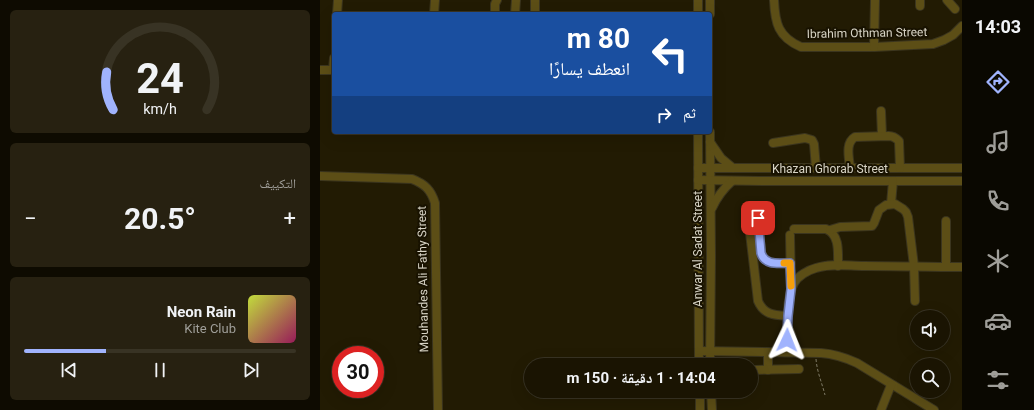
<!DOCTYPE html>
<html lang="ar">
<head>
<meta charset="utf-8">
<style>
	body { margin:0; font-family:Roboto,"Noto Naskh Arabic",sans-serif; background:#272111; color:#f1f3f6; direction:rtl; height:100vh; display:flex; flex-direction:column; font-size:15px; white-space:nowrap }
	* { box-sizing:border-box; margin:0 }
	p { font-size:13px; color:#9f9e99 }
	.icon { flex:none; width:22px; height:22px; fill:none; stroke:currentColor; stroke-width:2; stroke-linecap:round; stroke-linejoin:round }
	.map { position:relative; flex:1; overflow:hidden; direction:ltr }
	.drawer { display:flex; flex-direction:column; gap:10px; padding:10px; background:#0e0b01; width:320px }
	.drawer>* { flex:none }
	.banner { position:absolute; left:12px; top:12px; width:380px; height:122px; border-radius:4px; box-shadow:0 4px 16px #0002,0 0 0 1px #383324; direction:rtl; background:#1a4fa0; color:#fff; overflow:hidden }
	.buttons { position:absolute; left:590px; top:310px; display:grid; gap:8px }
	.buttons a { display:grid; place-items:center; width:40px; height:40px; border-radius:50%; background:#1a1402; box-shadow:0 4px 16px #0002,0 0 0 1px #383324; font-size:20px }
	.speed { position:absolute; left:12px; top:346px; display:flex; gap:8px; font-size:20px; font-weight:700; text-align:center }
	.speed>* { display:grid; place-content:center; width:52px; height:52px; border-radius:50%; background:#1a1402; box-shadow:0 4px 16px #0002,0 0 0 1px #383324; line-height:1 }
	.speed .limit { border:6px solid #d22; background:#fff; color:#111 }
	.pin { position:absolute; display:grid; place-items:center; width:34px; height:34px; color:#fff; margin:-17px; border-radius:8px; box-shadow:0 2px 6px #0006 }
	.me { position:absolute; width:44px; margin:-22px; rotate:2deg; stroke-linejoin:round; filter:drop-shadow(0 0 3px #0008) }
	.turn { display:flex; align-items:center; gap:14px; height:84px; padding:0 16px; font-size:18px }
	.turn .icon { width:52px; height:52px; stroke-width:2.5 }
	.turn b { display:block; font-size:28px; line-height:34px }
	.then { display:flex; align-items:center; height:38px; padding:0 16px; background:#0003; gap:8px; font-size:15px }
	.big { font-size:30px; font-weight:700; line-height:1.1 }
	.drawer .card { flex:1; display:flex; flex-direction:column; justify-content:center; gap:6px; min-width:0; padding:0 14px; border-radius:6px; background:#272111 }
	.drawer .dial { align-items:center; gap:0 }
	.dial svg { height:104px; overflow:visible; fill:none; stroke:#383324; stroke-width:7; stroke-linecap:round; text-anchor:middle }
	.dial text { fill:#f1f3f6; stroke:none }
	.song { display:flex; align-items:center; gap:12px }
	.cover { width:48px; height:48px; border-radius:6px; background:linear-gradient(135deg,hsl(70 70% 55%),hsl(330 70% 35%)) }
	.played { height:4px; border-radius:2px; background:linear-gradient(90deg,#a0b3fd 30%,#383324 30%) }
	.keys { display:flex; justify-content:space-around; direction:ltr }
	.heat { display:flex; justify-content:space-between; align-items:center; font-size:22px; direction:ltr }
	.trip { position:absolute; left:204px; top:358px; width:234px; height:40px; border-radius:20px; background:#1a1402; box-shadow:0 4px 16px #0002,0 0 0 1px #383324; font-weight:700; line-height:40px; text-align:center; direction:rtl }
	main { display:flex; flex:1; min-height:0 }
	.tab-bar { display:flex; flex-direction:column; width:72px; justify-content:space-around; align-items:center; background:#0a0801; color:#9f9e99 }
	.tab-bar .icon { width:28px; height:28px }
	.tab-bar .selected { color:#a0b3fd }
	.tab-bar b { font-size:18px; color:#f1f3f6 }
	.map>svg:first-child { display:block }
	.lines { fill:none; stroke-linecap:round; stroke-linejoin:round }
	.minor-casing { stroke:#3b351e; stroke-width:10 }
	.path { stroke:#7e7965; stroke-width:1; stroke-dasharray:3 2; stroke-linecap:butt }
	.minor { stroke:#5c4e16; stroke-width:8 }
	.route-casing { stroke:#6874a4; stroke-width:10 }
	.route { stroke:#a0b3fd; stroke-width:7 }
	.slow { stroke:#f59e0b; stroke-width:7 }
	.labels { text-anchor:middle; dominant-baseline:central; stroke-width:4; stroke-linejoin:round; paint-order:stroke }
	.street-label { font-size:12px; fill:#d8d4c5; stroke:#181200 }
</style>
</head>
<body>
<main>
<nav class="tab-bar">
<b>14:03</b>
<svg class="icon selected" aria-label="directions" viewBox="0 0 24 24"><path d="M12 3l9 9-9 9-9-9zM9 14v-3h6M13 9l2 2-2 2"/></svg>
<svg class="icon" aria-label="music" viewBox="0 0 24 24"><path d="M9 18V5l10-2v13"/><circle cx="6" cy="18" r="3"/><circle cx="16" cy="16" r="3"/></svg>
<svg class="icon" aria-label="phone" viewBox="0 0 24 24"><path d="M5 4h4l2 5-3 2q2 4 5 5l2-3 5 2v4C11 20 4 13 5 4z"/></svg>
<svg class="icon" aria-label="climate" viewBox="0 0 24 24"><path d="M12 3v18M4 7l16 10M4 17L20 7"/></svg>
<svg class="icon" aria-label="car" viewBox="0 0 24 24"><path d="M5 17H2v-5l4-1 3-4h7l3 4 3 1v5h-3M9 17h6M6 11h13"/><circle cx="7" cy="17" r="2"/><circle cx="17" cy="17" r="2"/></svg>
<svg class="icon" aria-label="filters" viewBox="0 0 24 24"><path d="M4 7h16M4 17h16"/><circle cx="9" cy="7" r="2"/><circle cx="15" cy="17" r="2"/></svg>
</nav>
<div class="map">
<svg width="642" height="410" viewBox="0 0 642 410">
	<rect width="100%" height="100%" fill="#221b03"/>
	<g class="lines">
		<defs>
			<g id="minor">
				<polyline points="215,0 215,14"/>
				<polyline points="378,0 378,14"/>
				<polyline points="390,0 390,14"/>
				<path d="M 454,0 C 455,23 458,37 481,47 L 554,47 L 613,44 L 624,40 L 633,35 L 642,26"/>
				<polyline points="600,0 600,6"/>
				<polyline points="627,0 635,9"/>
				<polyline points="17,14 18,0"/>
				<polyline points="114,14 115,0"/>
				<polyline points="175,14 175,4 177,0"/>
				<polyline points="195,14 196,0"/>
				<polyline points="554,47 555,0"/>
				<polyline points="0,70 14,70"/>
				<polyline points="13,70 14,58"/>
				<polyline points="561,111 562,136"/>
				<polyline points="378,132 379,365"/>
				<polyline points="390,132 391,256 390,365"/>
				<polyline points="390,142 401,158 413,168"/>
				<polyline points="453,143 485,138 492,140 494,144 496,168"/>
				<polyline points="378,168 642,168"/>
				<path d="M 530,168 C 529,157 525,143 535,137 L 569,136 C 573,136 576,138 579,141 L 580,168"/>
				<path d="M 0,176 L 92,179 C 105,184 111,190 115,203 L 118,410"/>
				<polyline points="378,180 441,181 642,181"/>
				<polyline points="571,204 573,181"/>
				<path d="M 392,208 C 397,197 403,189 412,181"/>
				<path d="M 428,216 L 438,301 C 444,315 454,315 468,316"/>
				<path d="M 438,218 L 441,253 C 445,266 459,263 471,263"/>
				<polyline points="626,221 626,267"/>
				<path d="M 474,229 L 506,229 C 520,234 518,253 518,266"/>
				<polyline points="510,230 520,227 552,226 554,223 559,210 566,205 575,204 583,209 586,212 588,217 594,266 595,301"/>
				<polyline points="470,235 471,288"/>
				<path d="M 379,351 L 501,353 C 515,354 524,357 537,363 L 614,410"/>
				<polyline points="448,352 448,370"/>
				<path d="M 467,352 C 467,335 466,297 474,283 C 478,276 488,270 496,268 C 511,263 529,266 544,266 C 577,266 609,267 642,267"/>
				<polyline points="435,370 479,369"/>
				<polyline points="380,391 380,410"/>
				<polyline points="391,391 392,410"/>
				<polyline points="561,410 571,385"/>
			</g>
		</defs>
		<use href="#minor" class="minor-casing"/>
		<path class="path" d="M 496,359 C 497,372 502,383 505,395"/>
		<use href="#minor" class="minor"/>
	</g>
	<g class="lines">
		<defs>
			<path id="route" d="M 438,218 L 441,253 C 445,266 459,263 470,263 L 471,289 L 468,316 L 467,340"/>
		</defs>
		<use href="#route" class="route-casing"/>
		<use href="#route" class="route"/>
		<polyline class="slow" points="464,263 470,263 471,286"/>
	</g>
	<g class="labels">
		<g class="street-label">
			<text transform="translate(547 33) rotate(-1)">Ibrahim Othman Street</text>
			<text x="510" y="169">Khazan Ghorab Street</text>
			<text transform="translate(378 249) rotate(-90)">Anwar Al Sadat Street</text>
			<text transform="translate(103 279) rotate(-91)">Mouhandes Ali Fathy Street</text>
		</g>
	</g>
</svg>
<div class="buttons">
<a><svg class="icon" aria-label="sound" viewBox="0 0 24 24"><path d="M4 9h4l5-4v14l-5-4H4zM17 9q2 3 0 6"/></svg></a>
<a><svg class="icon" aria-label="search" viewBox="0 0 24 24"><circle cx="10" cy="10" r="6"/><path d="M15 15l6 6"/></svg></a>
</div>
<div class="speed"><div class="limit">30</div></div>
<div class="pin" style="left:438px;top:218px;background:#d93025"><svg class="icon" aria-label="arrive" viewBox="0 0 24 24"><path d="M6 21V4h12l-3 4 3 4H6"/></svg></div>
<svg class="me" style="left:467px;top:340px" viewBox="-20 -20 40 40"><path d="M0-17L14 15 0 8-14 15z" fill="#a0b3fd" stroke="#fff" stroke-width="4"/></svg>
<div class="trip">14:04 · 1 دقيقة · 150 m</div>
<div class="banner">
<div class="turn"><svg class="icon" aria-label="left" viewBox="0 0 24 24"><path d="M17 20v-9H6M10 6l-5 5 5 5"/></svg><div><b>80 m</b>انعطف يسارًا</div></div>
<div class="then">ثم<svg class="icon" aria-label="right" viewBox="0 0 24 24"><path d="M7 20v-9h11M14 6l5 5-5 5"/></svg></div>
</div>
</div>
<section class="drawer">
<div class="card dial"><svg viewBox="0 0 100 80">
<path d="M14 69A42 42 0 1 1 86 69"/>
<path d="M14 69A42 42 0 0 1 9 40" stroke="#a0b3fd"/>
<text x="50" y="56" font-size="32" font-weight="700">24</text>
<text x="50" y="72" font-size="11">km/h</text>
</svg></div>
<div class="card"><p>التكييف</p>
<div class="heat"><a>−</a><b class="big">20.5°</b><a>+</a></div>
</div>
<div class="card">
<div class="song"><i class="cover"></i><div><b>Neon Rain</b><p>Kite Club</p></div></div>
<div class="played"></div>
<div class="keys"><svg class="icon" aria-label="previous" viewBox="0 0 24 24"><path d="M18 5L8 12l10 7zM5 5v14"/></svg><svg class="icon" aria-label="pause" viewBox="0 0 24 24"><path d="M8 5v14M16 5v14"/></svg><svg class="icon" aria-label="next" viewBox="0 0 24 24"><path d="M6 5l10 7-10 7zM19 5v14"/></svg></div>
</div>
</section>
</main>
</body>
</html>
